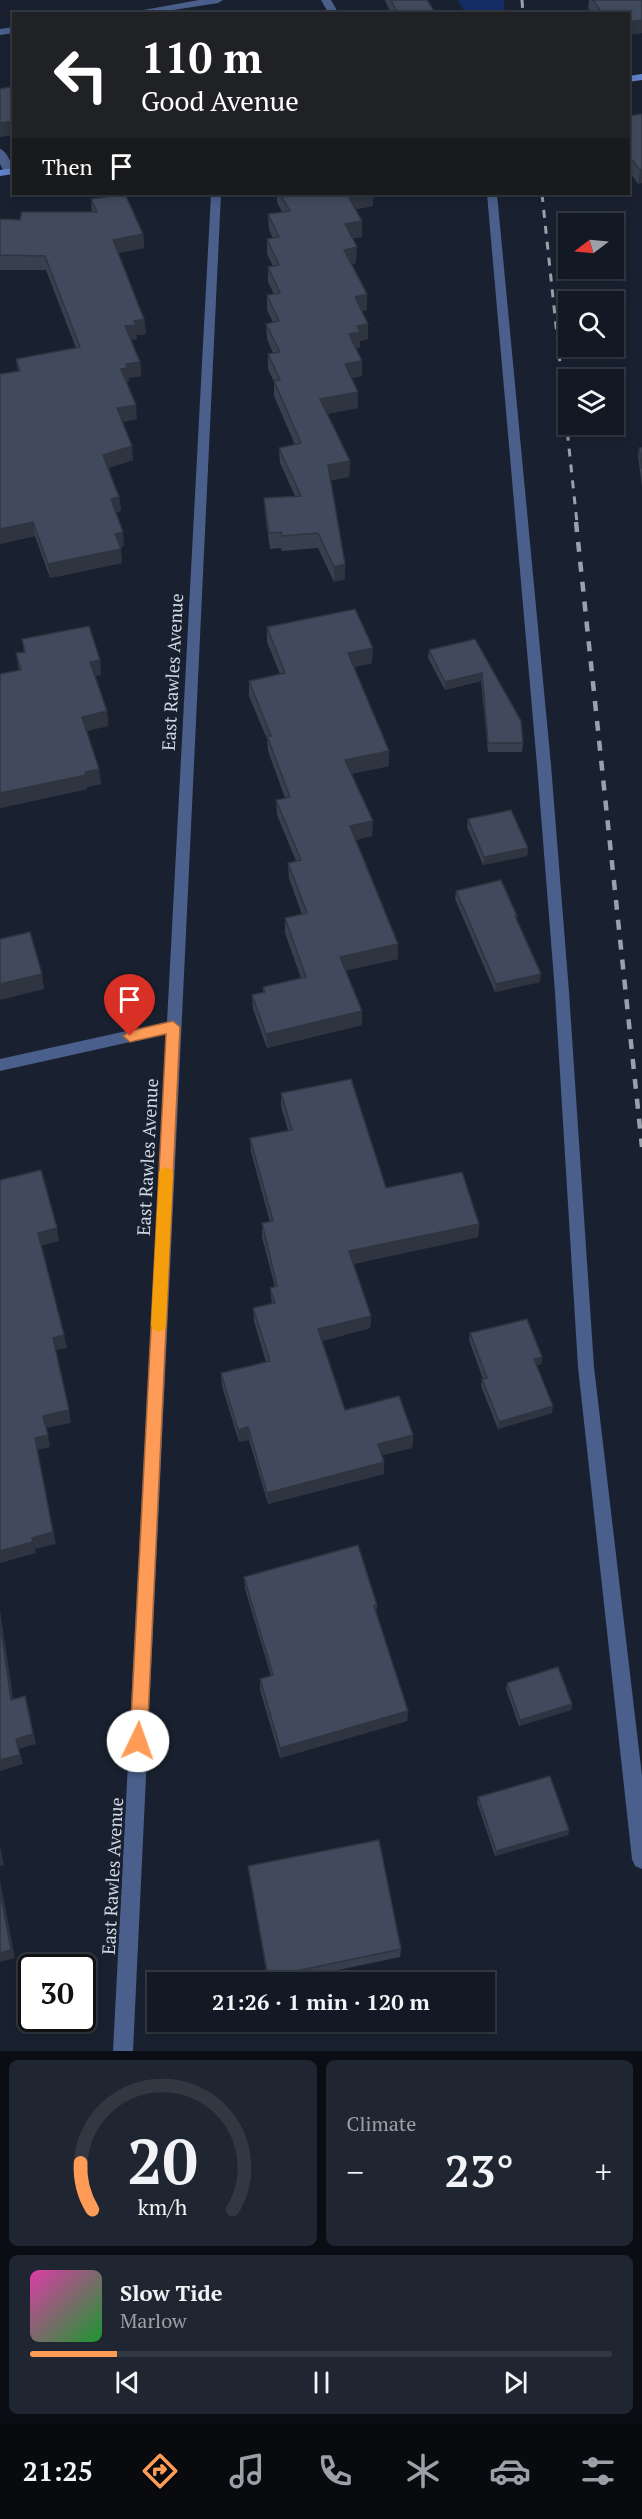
<!DOCTYPE html>
<html lang="en">
<head>
<meta charset="utf-8">
<style>
	body { margin:0; font-family:"PT Serif",serif; background:#202631; color:#f1f3f6; height:100vh; display:flex; flex-direction:column; font-size:22px; white-space:nowrap }
	* { box-sizing:border-box; margin:0 }
	p { font-size:20px; color:#9da0a6 }
	.icon { flex:none; width:33px; height:33px; fill:none; stroke:currentColor; stroke-width:2; stroke-linecap:round; stroke-linejoin:round }
	.map { position:relative; height:2051px; overflow:hidden }
	.details { display:flex; flex-direction:column; gap:9px; padding:9px; background:#0a0e14; flex:1 }
	.details>* { flex:none }
	.banner { position:absolute; left:12px; top:12px; width:618px; height:183px; border-radius:0px; box-shadow:0 3px 9px #0003,0 0 0 2px #323841; background:#202124; color:#fff; overflow:hidden }
	.needle { width:39px; rotate:254deg }
	.fabs { position:absolute; left:558px; top:213px; display:grid; gap:12px }
	.fabs a { display:grid; place-items:center; width:66px; height:66px; border-radius:0px; background:#131924; box-shadow:0 3px 9px #0003,0 0 0 2px #323841; font-size:30px }
	.speed { position:absolute; left:18px; top:1954px; display:flex; gap:12px; font-size:30px; font-weight:700; text-align:center }
	.speed>* { display:grid; place-content:center; width:78px; height:78px; border-radius:50%; background:#131924; box-shadow:0 3px 9px #0003,0 0 0 2px #323841; line-height:1 }
	.speed .limit { border:3px solid #111; border-radius:9px; background:#fff; color:#111 }
	.pin { position:absolute; display:grid; place-items:center; width:51px; height:51px; color:#fff; margin:-62px -26px; border-radius:50% 50% 50% 0; rotate:-45deg; box-shadow:0 0 6px #0007 }
	.pin .icon { rotate:45deg }
	.me { position:absolute; width:66px; margin:-33px; rotate:3deg; stroke-linejoin:round; filter:drop-shadow(0 0 4px #0008) }
	.turn { display:flex; align-items:center; gap:21px; height:126px; padding:0 30px; font-size:27px }
	.turn .icon { width:78px; height:78px; stroke-width:2.5 }
	.turn b { display:block; font-size:42px; line-height:51px }
	.then { display:flex; align-items:center; height:57px; padding:0 30px; background:#0003; gap:12px; font-size:22px }
	.big { font-size:45px; font-weight:600; line-height:1.1 }
	.details .widget { flex:1; display:flex; flex-direction:column; justify-content:center; gap:9px; min-width:0; padding:0 21px; border-radius:9px; background:#202631 }
	.details .dial { align-items:center; gap:0 }
	.dial svg { height:156px; overflow:visible; fill:none; stroke:#323841; stroke-width:7; stroke-linecap:round; text-anchor:middle }
	.dial text { fill:#f1f3f6; stroke:none }
	.song { display:flex; align-items:center; gap:18px }
	.cover { width:72px; height:72px; border-radius:9px; background:linear-gradient(135deg,hsl(320 70% 55%),hsl(130 70% 35%)) }
	.played { height:6px; border-radius:3px; background:linear-gradient(90deg,#fe9c57 15%,#323841 15%) }
	.keys { display:flex; justify-content:space-around; direction:ltr }
	.heat { display:flex; justify-content:space-between; align-items:center; font-size:33px; direction:ltr }
	.details .tiles { flex:1; display:grid; gap:9px; grid-template-columns:1fr 1fr }
	.widget:last-child { grid-column:span 2 }
	.trip { position:absolute; left:147px; top:1972px; width:348px; height:60px; border-radius:0px; background:#131924; box-shadow:0 3px 9px #0003,0 0 0 2px #323841; font-weight:600; line-height:60px; text-align:center }
	.menu { display:flex; height:96px; justify-content:space-around; align-items:center; background:#080a0e; color:#9da0a6 }
	.menu .icon { width:42px; height:42px }
	.menu .active { color:#fe9c57 }
	.menu b { font-size:27px; color:#f1f3f6 }
	.map>svg:first-child { display:block }
	.green { fill:#152d65 }
	.lines { fill:none; stroke-linecap:round; stroke-linejoin:round }
	.service { fill:#4a5f8b; fill-rule:evenodd }
	.minor { fill:#4a5f8b; fill-rule:evenodd }
	.tertiary { fill:#4a5f8b; fill-rule:evenodd }
	.secondary { fill:#6081c7; fill-rule:evenodd }
	.rail-far1 { stroke:#9aa1ac; stroke-width:3; stroke-dasharray:8 8; stroke-linecap:butt }
	.rail { stroke:#9aa1ac; stroke-width:4.5; stroke-dasharray:10 10; stroke-linecap:butt }
	.wall { fill:#38404f }
	.shaded-wall { fill:#2e3440 }
	.building { fill:#414a5c; stroke:#2e3440; stroke-width:1.5 }
	.route { fill:#fe9c57; stroke:#a56539; stroke-width:1.5 }
	.slow { fill:#f59e0b }
	.labels { text-anchor:middle; dominant-baseline:central; stroke-width:6; stroke-linejoin:round; paint-order:stroke }
	.street-label { font-size:18px; fill:#d2d8e2; stroke:#192130 }
</style>
</head>
<body>
<div class="map">
<svg width="642" height="2051" viewBox="0 0 642 2051">
	<rect width="100%" height="100%" fill="#192130"/>
	<polygon class="green" points="458,0 504,0 505,13 465,13"/>
	<g class="lines">
		<g class="service">
			<polygon points="199,0 223,0 218,3 148,14 121,14"/>
			<polygon points="14,27 14,33 0,35 0,29"/>
			<path d="M 0,149 C 7,151 14,167 13,174 L 4,172 L 0,164 Z"/>
			<polygon points="487,194 497,194 551,765 569,992 594,1367 642,1776 642,1869 635,1866 632,1859 578,1367 555,992 537,765"/>
		</g>
		<polygon class="minor" points="211,194 221,194 133,2051 113,2051 166,1034 0,1071 0,1059 167,1022"/>
		<polygon class="tertiary" points="321,0 331,0 339,14 329,14"/>
		<g class="secondary">
			<polygon points="642,74 642,80 628,82 628,76"/>
			<polygon points="14,168 14,174 0,176 0,170"/>
		</g>
		<g class="rail-far1">
			<polyline points="522,0 523,14"/>
			<polyline points="542,194 577,523"/>
		</g>
		<polyline class="rail" points="576,522 642,1147"/>
	</g>
	<g class="wall">
		<polygon points="385,0 427,0 436,14 391,14"/>
		<polygon points="589,0 642,0 642,33 628,35 628,14 592,14 588,8"/>
		<polygon points="642,114 642,183 638,184 628,170 628,116"/>
		<polygon points="277,194 373,194 373,206 355,209 362,237 352,238 356,263 351,264 367,294 367,310 362,311 368,324 368,339 360,341 360,347 356,348 362,376 352,378 358,408 327,414 350,461 349,477 331,480 345,579 334,582 318,548 282,551 281,548 270,549 265,514 264,498 295,496 280,463 279,448 295,445 274,396 274,382 268,369 268,354 273,353 267,339 266,324 273,322 267,310 267,295 274,294 268,282 268,267 273,266 267,254 267,239 273,238 269,230 268,214 282,212 277,202"/>
		<polygon points="91,199 143,234 144,248 118,253 144,319 146,334 136,335 137,339 131,340 140,362 141,376 128,378 129,382 126,382 137,419 122,422 133,460 108,468 119,497 121,511 116,512 124,546 120,547 122,563 50,578 35,536 0,544 0,374 18,371 16,359 76,348 46,270 0,270 0,219 20,220 92,212"/>
		<polygon points="639,448 642,448 642,487 638,456"/>
		<polygon points="267,627 372,663 354,667 389,766 351,774 372,836 356,840 398,959 346,970 362,1025 267,1048 253,1009 252,995 263,992 263,987 301,978 285,933 285,918 302,915 289,878 288,863 296,861 277,815 276,800 285,798 268,751 267,739 249,696 249,681 280,674 267,642"/>
		<polygon points="22,639 101,675 95,676 107,711 108,726 86,731 101,784 87,787 87,789 0,808 0,674 19,671 16,653 24,652"/>
		<polygon points="475,639 523,743 522,752 488,752 481,681 445,690 428,658 429,650"/>
		<polygon points="468,819 528,848 527,856 483,865 467,827"/>
		<polygon points="456,891 517,916 517,920 540,982 495,992 455,899"/>
		<polygon points="281,1093 386,1188 479,1224 478,1237 353,1264 371,1316 370,1328 322,1341 345,1410 413,1435 412,1448 382,1455 384,1474 268,1504 249,1440 239,1442 222,1386 221,1373 266,1362 254,1321 253,1308 272,1304 270,1288 275,1287 262,1237 262,1223 270,1222 251,1152 250,1138 288,1130 281,1107"/>
		<polygon points="470,1333 542,1357 541,1364 537,1365 552,1413 498,1429 481,1386 482,1379 483,1379 469,1340"/>
		<polygon points="244,1577 377,1605 376,1613 408,1711 407,1721 280,1758 260,1690 260,1679 271,1676 245,1589"/>
		<polygon points="507,1683 572,1704 571,1710 519,1726 506,1689"/>
		<polygon points="478,1797 569,1830 568,1835 495,1856 477,1802"/>
		<polygon points="248,1866 401,1949 400,1957 276,1983 268,1983"/>
	</g>
	<g class="shaded-wall">
		<polygon points="642,20 642,33 628,35 628,22"/>
		<polygon points="14,121 14,135 0,137 0,123"/>
		<polygon points="640,170 642,170 642,183 638,184"/>
		<polygon points="359,194 373,194 373,206 348,211 348,196"/>
		<polygon points="362,221 362,237 345,239 345,224"/>
		<polygon points="143,234 144,248 114,254 113,240"/>
		<polygon points="357,247 356,263 344,265 344,250"/>
		<polygon points="367,294 367,310 355,312 355,297"/>
		<polygon points="144,319 146,334 136,335 137,339 127,341 125,326 134,321"/>
		<polygon points="368,324 368,339 360,341 360,347 349,349 349,334 357,326"/>
		<polygon points="362,361 362,376 345,380 345,364"/>
		<polygon points="140,362 141,376 128,378 129,382 122,383 121,369 126,364"/>
		<polygon points="358,392 358,408 320,415 320,399"/>
		<polygon points="136,405 137,419 118,422 117,408"/>
		<polygon points="132,446 133,460 105,469 103,455"/>
		<polygon points="350,461 349,477 328,481 328,465"/>
		<polygon points="119,497 121,511 112,513 111,499"/>
		<polygon points="33,522 35,536 0,544 0,529"/>
		<polygon points="123,532 124,546 116,548 115,534"/>
		<polygon points="121,549 122,563 50,578 48,564"/>
		<polygon points="345,564 345,579 334,582 334,567"/>
		<polygon points="373,648 372,663 348,668 348,653"/>
		<polygon points="100,660 101,675 92,677 90,662"/>
		<polygon points="482,673 481,681 445,690 445,682"/>
		<polygon points="107,711 108,726 83,731 82,717"/>
		<polygon points="389,751 389,766 345,775 345,760"/>
		<polygon points="99,769 101,784 87,787 87,789 0,808 0,793"/>
		<polygon points="373,821 372,836 350,841 350,826"/>
		<polygon points="528,848 527,856 483,865 484,857"/>
		<polygon points="398,944 398,959 340,972 340,957"/>
		<polygon points="42,974 44,989 0,1000 0,984"/>
		<polygon points="541,974 540,982 495,992 496,984"/>
		<polygon points="362,1011 362,1025 267,1048 266,1034"/>
		<polygon points="479,1224 478,1237 349,1265 349,1251"/>
		<polygon points="57,1228 59,1241 40,1246 38,1233"/>
		<polygon points="371,1316 370,1328 318,1342 318,1329"/>
		<polygon points="64,1335 67,1348 56,1350 53,1338"/>
		<polygon points="542,1357 541,1364 533,1366 534,1359"/>
		<polygon points="553,1406 552,1413 498,1429 499,1422"/>
		<polygon points="69,1410 71,1423 46,1428 43,1416"/>
		<polygon points="248,1427 249,1440 239,1442 238,1430"/>
		<polygon points="48,1435 50,1447 37,1450 56,1544 35,1549 32,1538 35,1438"/>
		<polygon points="413,1435 412,1448 378,1456 378,1444"/>
		<polygon points="384,1462 384,1474 268,1504 267,1493"/>
		<polygon points="33,1542 36,1553 0,1563 0,1551"/>
		<polygon points="0,1610 15,1710 11,1700 0,1622"/>
		<polygon points="25,1696 28,1706 36,1744 19,1749 23,1764 0,1771 0,1760 16,1739"/>
		<polygon points="572,1704 571,1710 519,1726 520,1720"/>
		<polygon points="408,1711 407,1721 280,1758 280,1748"/>
		<polygon points="569,1830 568,1835 495,1856 496,1851"/>
		<polygon points="0,1846 4,1865 0,1866"/>
		<polygon points="0,1880 15,1958 0,1962"/>
	</g>
	<g class="building">
		<polygon points="391,0 427,0 436,14 398,14"/>
		<polygon points="593,0 642,0 642,20 628,22 628,14 603,14"/>
		<polygon points="14,86 14,121 0,123 0,89"/>
		<polygon points="642,114 642,170 640,170 628,155 628,116"/>
		<polygon points="125,194 143,234 113,240 144,319 134,321 136,325 125,326 140,362 126,364 127,368 121,369 136,405 117,408 132,446 103,455 119,497 111,499 123,532 115,534 121,549 48,564 33,522 0,529 0,374 20,371 16,359 80,347 45,256 0,255 0,219 20,220 22,212 97,212 91,199"/>
		<polygon points="280,194 359,194 348,196 362,221 345,224 357,247 344,250 367,294 355,297 368,324 357,326 360,332 349,334 362,361 345,364 358,392 320,399 350,461 328,465 345,564 334,567 318,533 282,536 281,532 269,533 264,498 301,496 279,448 301,443 274,381 280,380 268,354 280,352 266,324 279,321 267,295 280,293 268,267 279,265 267,239 279,237 268,214 290,211"/>
		<polygon points="639,448 642,448 642,469"/>
		<polygon points="355,609 373,648 348,653 389,751 345,760 373,821 350,826 398,944 340,957 362,1011 266,1034 252,995 265,992 263,987 306,977 285,918 307,913 288,863 301,860 276,800 290,797 267,736 271,736 249,681 285,673 267,627"/>
		<polygon points="89,626 100,660 90,662 107,711 82,717 99,769 85,772 86,775 0,793 0,674 21,670 16,653 25,652 22,639"/>
		<polygon points="475,639 521,721 523,743 488,743 482,673 445,682 429,650"/>
		<polygon points="511,810 528,848 484,857 468,819"/>
		<polygon points="501,880 517,916 515,916 541,974 496,984 456,891"/>
		<polygon points="30,932 42,974 0,984 0,939"/>
		<polygon points="351,1079 386,1188 462,1172 479,1224 349,1251 371,1316 318,1329 345,1410 399,1396 413,1435 378,1444 384,1462 267,1493 248,1427 238,1430 221,1373 270,1361 253,1308 275,1303 270,1288 277,1286 262,1223 273,1221 250,1138 292,1130 281,1093"/>
		<polygon points="41,1170 57,1228 38,1233 64,1335 53,1338 69,1410 43,1416 48,1435 35,1438 53,1532 32,1538 33,1542 0,1551 0,1180"/>
		<polygon points="527,1319 542,1357 534,1359 553,1406 499,1422 482,1379 487,1378 470,1333"/>
		<polygon points="358,1545 377,1605 374,1606 408,1711 280,1748 260,1679 273,1675 244,1577"/>
		<polygon points="0,1622 11,1700 25,1696 33,1734 16,1739 20,1755 0,1760"/>
		<polygon points="558,1667 572,1704 520,1720 507,1683"/>
		<polygon points="550,1776 569,1830 496,1851 478,1797"/>
		<polygon points="379,1840 401,1949 268,1977 248,1866"/>
		<polygon points="0,1891 11,1950 0,1953"/>
	</g>
	<polygon class="route" points="173,1021 180,1027 147,1741 144,1747 138,1750 132,1747 130,1741 166,1034 130,1042 123,1036 130,1031"/>
	<polygon class="slow" points="166,1167 171,1169 173,1173 166,1325 164,1330 159,1332 153,1330 151,1325 159,1173 161,1169"/>
	<g class="labels">
		<g class="street-label">
			<text transform="translate(172 672) rotate(-87)">East Rawles Avenue</text>
			<text transform="translate(147 1157) rotate(-87)">East Rawles Avenue</text>
			<text transform="translate(112 1876) rotate(-87)">East Rawles Avenue</text>
		</g>
	</g>
</svg>
<div class="fabs">
<a><svg class="needle" viewBox="-14 -14 28 28"><path d="M0-13l5 13h-10z" fill="#e53935"/><path d="M0 13l5-13h-10z" fill="#9da0a6"/></svg></a>
<a><svg class="icon" aria-label="search" viewBox="0 0 24 24"><circle cx="10" cy="10" r="6"/><path d="M15 15l6 6"/></svg></a>
<a><svg class="icon" aria-label="layers" viewBox="0 0 24 24"><path d="M12 4l9 5-9 5-9-5zM3 14l9 5 9-5"/></svg></a>
</div>
<div class="speed"><div class="limit">30</div></div>
<div class="pin" style="left:130px;top:1036px;background:#d93025"><svg class="icon" aria-label="arrive" viewBox="0 0 24 24"><path d="M6 21V4h12l-3 4 3 4H6"/></svg></div>
<svg class="me" style="left:138px;top:1741px" viewBox="-20 -20 40 40"><circle r="19" fill="#fff"/><path d="M0-13L10 11 0 6-10 11z" fill="#fe9c57"/></svg>
<div class="trip">21:26 · 1 min · 120 m</div>
<div class="banner">
<div class="turn"><svg class="icon" aria-label="left" viewBox="0 0 24 24"><path d="M17 20v-9H6M10 6l-5 5 5 5"/></svg><div><b>110 m</b>Good Avenue</div></div>
<div class="then">Then<svg class="icon" aria-label="arrive" viewBox="0 0 24 24"><path d="M6 21V4h12l-3 4 3 4H6"/></svg></div>
</div>
</div>
<section class="details">
<div class="tiles">
<div class="widget dial"><svg viewBox="0 0 100 80">
<path d="M14 69A42 42 0 1 1 86 69"/>
<path d="M14 69A42 42 0 0 1 8 45" stroke="#fe9c57"/>
<text x="50" y="56" font-size="32" font-weight="700">20</text>
<text x="50" y="72" font-size="11">km/h</text>
</svg></div>
<div class="widget"><p>Climate</p>
<div class="heat"><a>−</a><b class="big">23°</b><a>+</a></div>
</div>
<div class="widget">
<div class="song"><i class="cover"></i><div><b>Slow Tide</b><p>Marlow</p></div></div>
<div class="played"></div>
<div class="keys"><svg class="icon" aria-label="previous" viewBox="0 0 24 24"><path d="M18 5L8 12l10 7zM5 5v14"/></svg><svg class="icon" aria-label="pause" viewBox="0 0 24 24"><path d="M8 5v14M16 5v14"/></svg><svg class="icon" aria-label="next" viewBox="0 0 24 24"><path d="M6 5l10 7-10 7zM19 5v14"/></svg></div>
</div>
</div>
</section>
<nav class="menu">
<b>21:25</b>
<svg class="icon active" aria-label="directions" viewBox="0 0 24 24"><path d="M12 3l9 9-9 9-9-9zM9 14v-3h6M13 9l2 2-2 2"/></svg>
<svg class="icon" aria-label="music" viewBox="0 0 24 24"><path d="M9 18V5l10-2v13"/><circle cx="6" cy="18" r="3"/><circle cx="16" cy="16" r="3"/></svg>
<svg class="icon" aria-label="phone" viewBox="0 0 24 24"><path d="M5 4h4l2 5-3 2q2 4 5 5l2-3 5 2v4C11 20 4 13 5 4z"/></svg>
<svg class="icon" aria-label="climate" viewBox="0 0 24 24"><path d="M12 3v18M4 7l16 10M4 17L20 7"/></svg>
<svg class="icon" aria-label="car" viewBox="0 0 24 24"><path d="M5 17H2v-5l4-1 3-4h7l3 4 3 1v5h-3M9 17h6M6 11h13"/><circle cx="7" cy="17" r="2"/><circle cx="17" cy="17" r="2"/></svg>
<svg class="icon" aria-label="filters" viewBox="0 0 24 24"><path d="M4 7h16M4 17h16"/><circle cx="9" cy="7" r="2"/><circle cx="15" cy="17" r="2"/></svg>
</nav>
</body>
</html>
